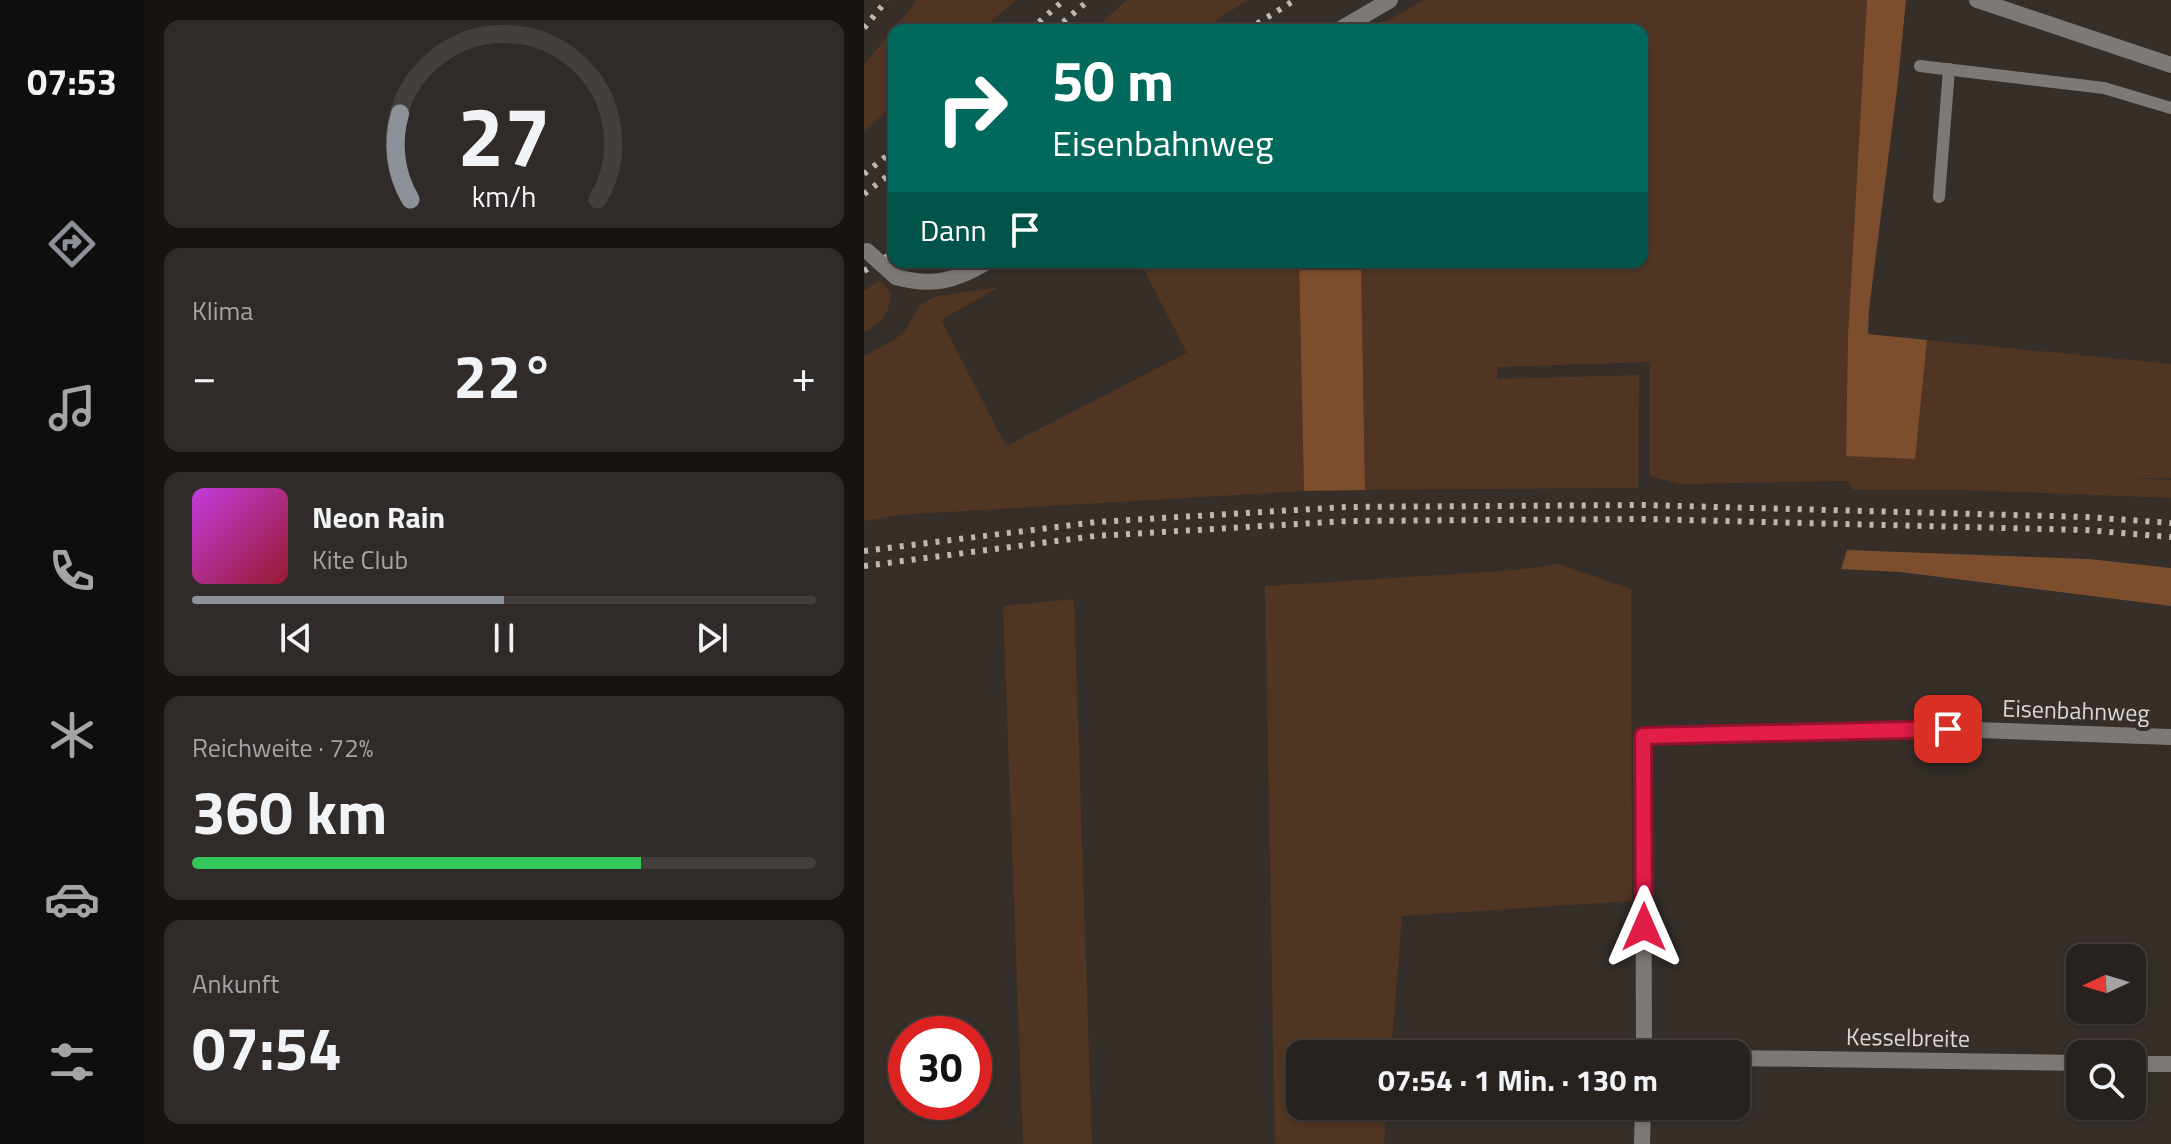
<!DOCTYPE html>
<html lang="de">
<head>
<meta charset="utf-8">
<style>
	body { margin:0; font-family:"Titillium Web",sans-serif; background:#302a28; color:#f1f3f6; height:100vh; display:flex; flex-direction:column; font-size:30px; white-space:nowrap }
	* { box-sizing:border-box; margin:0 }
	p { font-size:26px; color:#a5a4a4 }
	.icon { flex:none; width:44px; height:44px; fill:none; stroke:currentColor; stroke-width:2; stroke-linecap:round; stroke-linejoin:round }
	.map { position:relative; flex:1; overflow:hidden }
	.sheet { display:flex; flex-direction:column; gap:20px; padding:20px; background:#161311; width:720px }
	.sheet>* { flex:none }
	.hud { position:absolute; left:24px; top:24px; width:760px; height:244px; border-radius:16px; box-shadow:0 2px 6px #0004,0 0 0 2px #443f3d; background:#00695c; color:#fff; overflow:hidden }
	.needle { width:52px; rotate:266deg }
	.fabs { position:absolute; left:1202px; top:944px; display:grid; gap:16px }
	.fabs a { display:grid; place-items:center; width:80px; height:80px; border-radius:16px; background:#28221f; box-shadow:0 2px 6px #0004,0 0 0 2px #443f3d; font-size:40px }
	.speed { position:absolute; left:24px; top:1016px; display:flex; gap:16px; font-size:40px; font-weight:700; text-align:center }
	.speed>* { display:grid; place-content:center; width:104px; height:104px; border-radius:50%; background:#28221f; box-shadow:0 2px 6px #0004,0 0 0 2px #443f3d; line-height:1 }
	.speed .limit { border:12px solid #d22; background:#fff; color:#111 }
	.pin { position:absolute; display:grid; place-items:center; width:68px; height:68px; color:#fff; margin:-34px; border-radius:16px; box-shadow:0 4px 12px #0006 }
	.me { position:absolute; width:88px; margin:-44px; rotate:0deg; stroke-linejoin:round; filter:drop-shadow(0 0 6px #0008) }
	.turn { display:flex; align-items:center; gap:28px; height:168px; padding:0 32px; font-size:36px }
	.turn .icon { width:104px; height:104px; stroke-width:2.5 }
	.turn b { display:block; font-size:56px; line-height:68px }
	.then { display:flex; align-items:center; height:76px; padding:0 32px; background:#0003; gap:16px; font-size:30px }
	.big { font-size:60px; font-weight:700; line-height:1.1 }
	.sheet .tile { flex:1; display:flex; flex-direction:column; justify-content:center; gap:12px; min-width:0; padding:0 28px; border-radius:16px; background:#302a28 }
	.sheet .dial { align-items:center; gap:0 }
	.dial svg { height:208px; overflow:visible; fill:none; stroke:#443f3d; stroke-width:7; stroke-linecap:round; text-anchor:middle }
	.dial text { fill:#f1f3f6; stroke:none }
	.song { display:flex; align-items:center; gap:24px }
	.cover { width:96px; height:96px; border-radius:12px; background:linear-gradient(135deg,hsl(290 70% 55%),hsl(350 70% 35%)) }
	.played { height:8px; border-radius:4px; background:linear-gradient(90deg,#8c9099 50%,#443f3d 50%) }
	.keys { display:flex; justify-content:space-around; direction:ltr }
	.heat { display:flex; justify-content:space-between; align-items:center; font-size:44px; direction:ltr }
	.charge { height:12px; border-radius:6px; background:linear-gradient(90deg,#34c759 72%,#443f3d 0) }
	.trip { position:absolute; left:422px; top:1040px; width:464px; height:80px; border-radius:16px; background:#28221f; box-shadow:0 2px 6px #0004,0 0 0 2px #443f3d; font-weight:700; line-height:80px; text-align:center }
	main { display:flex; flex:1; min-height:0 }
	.tab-bar { display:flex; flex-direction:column; width:144px; justify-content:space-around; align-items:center; background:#100e0c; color:#a5a4a4 }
	.tab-bar .icon { width:56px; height:56px }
	.tab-bar .active { color:#8c9099 }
	.tab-bar b { font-size:36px; color:#f1f3f6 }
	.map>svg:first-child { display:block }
	.green { fill:#503523 }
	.forest { fill:#7d4e2d }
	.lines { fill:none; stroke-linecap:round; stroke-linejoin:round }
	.lane { stroke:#7d7977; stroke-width:12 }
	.street { stroke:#7d7977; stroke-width:16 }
	.rail { stroke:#bdb8b4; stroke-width:6; stroke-dasharray:4 8; stroke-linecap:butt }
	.street-bridge { stroke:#7d7977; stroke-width:16 }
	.route-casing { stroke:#92132f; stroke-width:20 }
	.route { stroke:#e11d48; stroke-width:14 }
	.labels { text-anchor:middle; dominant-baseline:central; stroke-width:8; stroke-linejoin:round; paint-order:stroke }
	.street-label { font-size:24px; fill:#dcd7d4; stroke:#352e29 }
</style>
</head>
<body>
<main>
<nav class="tab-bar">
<b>07:53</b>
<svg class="icon active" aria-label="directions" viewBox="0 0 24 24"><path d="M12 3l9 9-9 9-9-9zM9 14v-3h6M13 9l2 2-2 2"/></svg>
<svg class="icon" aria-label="music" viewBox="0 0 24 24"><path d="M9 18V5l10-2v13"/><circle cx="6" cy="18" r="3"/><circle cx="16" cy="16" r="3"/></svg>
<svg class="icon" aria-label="phone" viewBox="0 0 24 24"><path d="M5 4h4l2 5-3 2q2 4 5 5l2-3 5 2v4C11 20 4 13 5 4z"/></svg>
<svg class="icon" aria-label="climate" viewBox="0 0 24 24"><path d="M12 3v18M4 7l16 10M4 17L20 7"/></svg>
<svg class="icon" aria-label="car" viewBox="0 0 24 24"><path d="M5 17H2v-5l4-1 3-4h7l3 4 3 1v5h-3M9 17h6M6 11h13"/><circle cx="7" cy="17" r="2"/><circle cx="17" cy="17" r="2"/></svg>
<svg class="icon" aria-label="filters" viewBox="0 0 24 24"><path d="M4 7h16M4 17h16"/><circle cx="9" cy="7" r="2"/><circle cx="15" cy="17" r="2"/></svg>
</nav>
<section class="sheet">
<div class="tile dial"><svg viewBox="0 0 100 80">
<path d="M14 69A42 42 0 1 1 86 69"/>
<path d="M14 69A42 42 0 0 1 10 36" stroke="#8c9099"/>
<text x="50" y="56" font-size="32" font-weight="700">27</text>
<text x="50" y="72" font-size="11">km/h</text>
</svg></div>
<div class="tile"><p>Klima</p>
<div class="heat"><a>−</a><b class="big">22°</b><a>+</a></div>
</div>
<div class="tile">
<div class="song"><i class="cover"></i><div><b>Neon Rain</b><p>Kite Club</p></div></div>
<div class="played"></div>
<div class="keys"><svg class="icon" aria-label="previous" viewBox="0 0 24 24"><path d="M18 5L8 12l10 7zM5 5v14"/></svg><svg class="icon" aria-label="pause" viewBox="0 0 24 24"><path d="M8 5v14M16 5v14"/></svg><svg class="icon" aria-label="next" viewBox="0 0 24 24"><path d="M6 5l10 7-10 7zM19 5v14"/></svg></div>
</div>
<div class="tile"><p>Reichweite · 72%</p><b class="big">360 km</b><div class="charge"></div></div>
<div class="tile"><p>Ankunft</p><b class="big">07:54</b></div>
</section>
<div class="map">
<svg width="1307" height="1144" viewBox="0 0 1307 1144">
	<rect width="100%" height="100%" fill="#352e29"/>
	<g class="green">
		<polygon points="53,0 152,0 117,30 30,30 30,105 0,131 0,65"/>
		<polygon points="263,0 384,0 337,30 229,30"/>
		<polygon points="560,0 1003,0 984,335 982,456 1062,356 1063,340 1307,364 1307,478 1259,478 1307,480 1307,498 1101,490 990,490 983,481 816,484 786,476 786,362 634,367 633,379 775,375 774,488 501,490 497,262 778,262 778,30 507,30"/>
		<polygon points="276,262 435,262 440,491 34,515 0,521 0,356 30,340 41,331 55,306 70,297 135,287 77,320 142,446 323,353"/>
		<path d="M 16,280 L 27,293 C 25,314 19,322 0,332 L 0,291 Z"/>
		<polygon points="694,564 767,589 768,901 538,916 527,1054 436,1054 436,1106 523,1106 520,1144 411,1144 401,586 653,570"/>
		<polygon points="210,599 228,1144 159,1144 139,606"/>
	</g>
	<g class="forest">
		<polygon points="1003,0 1042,0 1034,81 1005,310 1004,334 1063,340 1051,459 982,456 984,335"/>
		<polygon points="435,262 497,262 501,490 440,491"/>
		<polygon points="983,550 1225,559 1307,568 1307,606 1036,572 977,569"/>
	</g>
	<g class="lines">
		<g class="lane">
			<polyline points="1056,66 1240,88 1307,108"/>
			<polyline points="1075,197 1085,69"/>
		</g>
		<g class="street">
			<polyline points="1113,0 1307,65"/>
			<polyline points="475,30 526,0"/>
			<path d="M 32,277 C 68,287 92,281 123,262"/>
			<polyline points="780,1054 779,736 1084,729 1307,737"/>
			<polyline points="872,1058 1216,1063"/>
			<polyline points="1268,1064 1307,1064"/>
			<polyline points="778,1144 779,1106"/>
		</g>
		<g class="rail">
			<polyline points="0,28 23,0"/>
			<polyline points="166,30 200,0"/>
			<polyline points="190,30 225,0"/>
			<polyline points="383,30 431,0"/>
			<polyline points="0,174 30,150"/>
			<polyline points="0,194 30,171"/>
			<polyline points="0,271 30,252"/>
			<polyline points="0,551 232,522 482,507 779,505 1222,517 1307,523"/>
			<polyline points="0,566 231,536 484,521 779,519 1221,530 1307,537"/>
		</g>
		<polyline class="street-bridge" points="3,251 32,277"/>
	</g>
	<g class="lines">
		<defs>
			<polyline id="route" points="780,927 779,736 1084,729"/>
		</defs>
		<use href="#route" class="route-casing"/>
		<use href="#route" class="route"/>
	</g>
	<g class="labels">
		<g class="street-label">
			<text transform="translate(1212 710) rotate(2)">Eisenbahnweg</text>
			<text transform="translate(1044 1037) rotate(1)">Kesselbreite</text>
		</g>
	</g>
</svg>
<div class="fabs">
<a><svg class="needle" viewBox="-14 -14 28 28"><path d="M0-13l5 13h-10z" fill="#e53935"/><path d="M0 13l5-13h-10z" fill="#a5a4a4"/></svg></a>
<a><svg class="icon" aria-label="search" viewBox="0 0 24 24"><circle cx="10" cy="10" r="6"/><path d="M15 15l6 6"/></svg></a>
</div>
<div class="speed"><div class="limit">30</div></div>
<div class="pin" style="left:1084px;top:729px;background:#d93025"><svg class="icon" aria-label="arrive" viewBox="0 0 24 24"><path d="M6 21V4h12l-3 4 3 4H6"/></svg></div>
<svg class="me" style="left:780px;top:927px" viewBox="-20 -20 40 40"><path d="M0-17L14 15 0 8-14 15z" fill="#e11d48" stroke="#fff" stroke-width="4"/></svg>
<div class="trip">07:54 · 1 Min. · 130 m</div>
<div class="hud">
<div class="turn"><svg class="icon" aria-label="right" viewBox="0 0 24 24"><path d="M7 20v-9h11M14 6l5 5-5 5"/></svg><div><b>50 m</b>Eisenbahnweg</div></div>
<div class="then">Dann<svg class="icon" aria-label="arrive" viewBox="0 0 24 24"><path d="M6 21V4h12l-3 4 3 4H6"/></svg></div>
</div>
</div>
</main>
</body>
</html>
